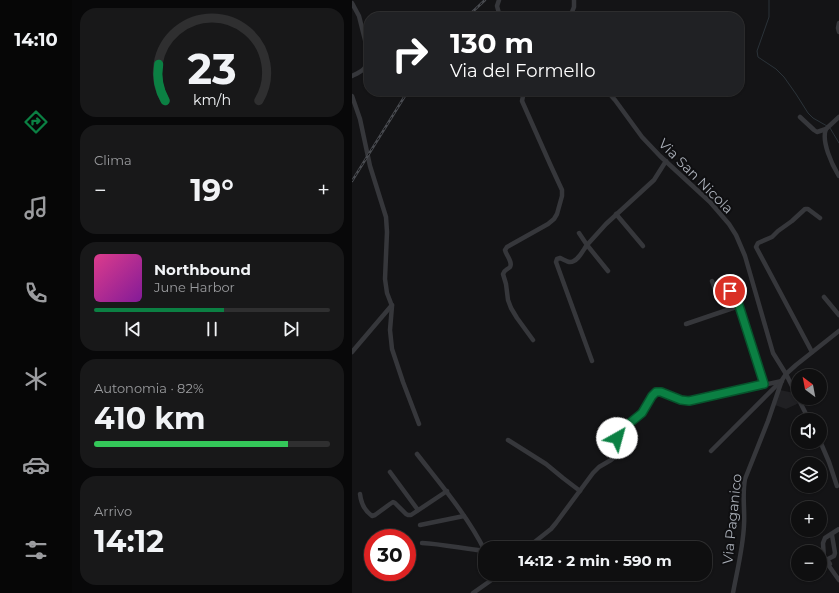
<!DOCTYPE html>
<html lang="it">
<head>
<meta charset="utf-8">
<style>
	body { margin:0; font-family:Montserrat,sans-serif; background:#181819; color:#f1f3f6; height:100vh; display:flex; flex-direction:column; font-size:15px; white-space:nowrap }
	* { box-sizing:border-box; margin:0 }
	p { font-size:13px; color:#9b9c9f }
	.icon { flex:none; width:22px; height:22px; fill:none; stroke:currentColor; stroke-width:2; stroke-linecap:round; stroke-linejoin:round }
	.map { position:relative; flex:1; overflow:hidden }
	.sheet { display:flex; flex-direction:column; gap:8px; padding:8px; background:#080809; width:280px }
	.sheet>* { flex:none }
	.banner { position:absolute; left:12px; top:12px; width:380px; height:84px; border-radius:16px; box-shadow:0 1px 3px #0004,0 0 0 1px #2f2f30; background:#202124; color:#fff; overflow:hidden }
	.needle { width:26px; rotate:328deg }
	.controls { position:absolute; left:439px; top:369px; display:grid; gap:8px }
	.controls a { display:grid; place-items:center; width:36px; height:36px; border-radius:50%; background:#0f0f10; box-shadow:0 1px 3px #0004,0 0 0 1px #2f2f30; font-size:20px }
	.speed { position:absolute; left:12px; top:529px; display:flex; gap:8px; font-size:20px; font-weight:700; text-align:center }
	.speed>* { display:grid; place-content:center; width:52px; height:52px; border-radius:50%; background:#0f0f10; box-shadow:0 1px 3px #0004,0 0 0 1px #2f2f30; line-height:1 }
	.speed .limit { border:6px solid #d22; background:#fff; color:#111 }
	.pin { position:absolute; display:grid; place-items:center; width:34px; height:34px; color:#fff; margin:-17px; border:2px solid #fff; border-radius:50%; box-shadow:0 1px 4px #0007 }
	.me { position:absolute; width:44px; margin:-22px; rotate:38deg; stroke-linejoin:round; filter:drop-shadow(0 0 3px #0008) }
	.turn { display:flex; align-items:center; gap:14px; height:84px; padding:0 20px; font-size:18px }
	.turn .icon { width:52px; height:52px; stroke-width:2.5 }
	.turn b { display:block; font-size:28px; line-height:34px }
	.big { font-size:30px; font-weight:700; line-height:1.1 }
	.sheet .card { flex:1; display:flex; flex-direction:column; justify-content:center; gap:6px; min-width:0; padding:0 14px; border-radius:16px; background:#181819 }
	.sheet .dial { align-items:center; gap:0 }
	.dial svg { height:104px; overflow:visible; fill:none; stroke:#2f2f30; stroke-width:7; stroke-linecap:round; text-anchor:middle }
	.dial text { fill:#f1f3f6; stroke:none }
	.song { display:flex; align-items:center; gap:12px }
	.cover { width:48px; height:48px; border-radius:6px; background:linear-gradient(135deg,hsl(330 70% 55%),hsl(290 70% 35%)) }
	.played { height:4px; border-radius:2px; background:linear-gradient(90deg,#0b8043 55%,#2f2f30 55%) }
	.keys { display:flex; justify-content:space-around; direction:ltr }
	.heat { display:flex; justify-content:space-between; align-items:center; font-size:22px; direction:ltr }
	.charge { height:6px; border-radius:3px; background:linear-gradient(90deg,#34c759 82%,#2f2f30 0) }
	.trip { position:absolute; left:126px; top:541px; width:234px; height:40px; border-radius:16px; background:#0f0f10; box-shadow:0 1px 3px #0004,0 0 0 1px #2f2f30; font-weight:700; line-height:40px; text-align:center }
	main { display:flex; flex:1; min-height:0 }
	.menu { display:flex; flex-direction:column; width:72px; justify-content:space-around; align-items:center; background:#060606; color:#9b9c9f }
	.menu .icon { width:28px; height:28px }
	.menu .selected { color:#0b8043 }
	.menu b { font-size:18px; color:#f1f3f6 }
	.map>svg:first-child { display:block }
	.built { fill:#202023 }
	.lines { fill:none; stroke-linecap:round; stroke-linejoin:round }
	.stream { stroke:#2b3339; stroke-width:1 }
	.minor { stroke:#36373b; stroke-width:4.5 }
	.rail-casing { stroke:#494b50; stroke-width:2.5 }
	.rail { stroke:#0f0f11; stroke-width:1; stroke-dasharray:3; stroke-linecap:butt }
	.route-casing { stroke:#07532c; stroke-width:10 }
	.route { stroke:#0b8043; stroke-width:7 }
	.labels { text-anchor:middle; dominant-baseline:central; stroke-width:4; stroke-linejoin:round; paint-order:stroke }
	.street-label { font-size:14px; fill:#a7acb5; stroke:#0f0f11 }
</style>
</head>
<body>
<main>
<nav class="menu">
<b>14:10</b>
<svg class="icon selected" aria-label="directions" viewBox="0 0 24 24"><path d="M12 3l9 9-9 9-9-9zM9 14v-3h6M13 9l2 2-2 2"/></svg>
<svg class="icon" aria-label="music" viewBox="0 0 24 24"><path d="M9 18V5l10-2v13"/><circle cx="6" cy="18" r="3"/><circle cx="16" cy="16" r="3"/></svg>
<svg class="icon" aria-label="phone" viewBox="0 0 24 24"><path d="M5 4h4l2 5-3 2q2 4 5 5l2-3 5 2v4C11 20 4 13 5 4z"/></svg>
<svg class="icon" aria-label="climate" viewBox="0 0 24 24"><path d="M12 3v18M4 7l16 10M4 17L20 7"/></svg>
<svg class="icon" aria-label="car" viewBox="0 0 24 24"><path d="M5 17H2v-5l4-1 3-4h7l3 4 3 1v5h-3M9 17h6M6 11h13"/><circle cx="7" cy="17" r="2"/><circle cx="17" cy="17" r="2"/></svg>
<svg class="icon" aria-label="filters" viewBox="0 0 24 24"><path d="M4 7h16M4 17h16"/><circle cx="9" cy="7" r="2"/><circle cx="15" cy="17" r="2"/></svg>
</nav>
<section class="sheet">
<div class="card dial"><svg viewBox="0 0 100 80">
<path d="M14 69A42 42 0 1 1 86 69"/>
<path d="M14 69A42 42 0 0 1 9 41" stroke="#0b8043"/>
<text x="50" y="56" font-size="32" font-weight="700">23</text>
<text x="50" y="72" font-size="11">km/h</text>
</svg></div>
<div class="card"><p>Clima</p>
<div class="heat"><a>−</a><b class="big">19°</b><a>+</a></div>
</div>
<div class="card">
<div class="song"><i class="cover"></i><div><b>Northbound</b><p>June Harbor</p></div></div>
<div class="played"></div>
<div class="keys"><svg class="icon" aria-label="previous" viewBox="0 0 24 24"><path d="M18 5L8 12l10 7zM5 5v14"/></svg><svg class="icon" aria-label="pause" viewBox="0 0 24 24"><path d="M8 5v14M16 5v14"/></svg><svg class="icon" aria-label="next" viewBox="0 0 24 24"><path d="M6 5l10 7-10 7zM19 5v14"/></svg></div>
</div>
<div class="card"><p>Autonomia · 82%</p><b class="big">410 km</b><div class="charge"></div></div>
<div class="card"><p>Arrivo</p><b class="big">14:12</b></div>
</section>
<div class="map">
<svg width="487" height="593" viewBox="0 0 487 593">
	<rect width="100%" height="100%" fill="#141416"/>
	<polygon class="built" points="428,390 442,393 447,403 434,409 423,405"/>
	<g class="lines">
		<g class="stream">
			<polyline points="417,0 417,17 405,51 406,57 424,69 432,77 444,94 456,113 461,118 475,126"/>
			<polyline points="478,128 487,143"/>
		</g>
		<g class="minor">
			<polyline points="147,0 145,6 148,17"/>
			<polyline points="0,3 7,16 15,48 17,58"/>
			<polyline points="218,17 222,7 222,0"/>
			<polyline points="487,23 486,28 487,32"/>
			<path d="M 0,76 C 8,72 15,69 17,60"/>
			<path d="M 177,91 L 171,96 L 170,101 L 198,164 L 210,190 L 210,196 L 205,214 L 202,219 L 196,224 L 155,247 L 153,250 C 154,255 161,262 158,267 C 155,270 153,269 151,274 L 154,284 L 156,300 L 159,308 L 165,318 L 181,340"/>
			<polyline points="255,91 263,100 290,137 308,156 358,202 377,224 384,235 393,256 421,353 434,374 457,420"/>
			<polyline points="0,96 8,119 18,166 34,217 35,232 33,279 35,293 40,306 38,330 40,349 51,382 67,424"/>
			<polyline points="448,117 462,130 465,132 474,129 487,117"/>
			<path d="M 474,129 C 469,141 480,165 487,176"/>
			<polyline points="264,214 291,246"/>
			<path d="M 227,233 L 235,245 C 231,250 226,262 218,262 C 215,262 211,259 208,258 L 205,259 L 204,262 L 240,361"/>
			<polyline points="256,271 235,245 254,224 302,180 314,161"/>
			<polyline points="360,281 364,292 366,294 369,294 380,291 383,293 412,384"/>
			<polyline points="472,297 487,315"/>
			<polyline points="334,324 387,306"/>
			<polyline points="0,352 40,305"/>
			<polyline points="460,352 404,247 406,243 420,237 426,231 440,221 453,209 456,209 468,218"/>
			<polyline points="156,440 194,464 211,478 228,491"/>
			<polyline points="468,441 477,462 485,486"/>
			<polyline points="359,451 428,382"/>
			<path d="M 65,454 C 89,485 115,515 133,551"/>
			<polyline points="38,472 66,510"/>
			<path d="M 8,494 C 9,503 13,511 20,516 L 23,515 L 38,504 L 41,502 L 43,503 L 54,514 L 56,515 L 59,515 L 95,491"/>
			<polyline points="68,525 112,516"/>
			<polyline points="487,529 473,538 471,543 472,559 487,580"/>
			<path d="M 70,543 C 91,544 112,549 133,551"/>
			<polyline points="175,548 199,529 204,523 241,473 247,467 259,460 264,456 265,452 265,437 267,432 290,413 301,394 308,391 327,399 337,401 430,381"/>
			<polyline points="478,564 476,561 476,559 482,556 483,553 480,535"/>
			<polyline points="121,593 148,574"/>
			<path d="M 381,593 C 385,571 391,548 392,525 C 393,510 390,494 393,479 L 416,421 L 430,380 L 434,374 L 444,365 L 487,331"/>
		</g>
		<defs>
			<g id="rail">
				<polyline points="115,17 133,0"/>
				<polyline points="0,181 56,91"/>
			</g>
		</defs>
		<use href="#rail" class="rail-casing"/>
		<use href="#rail" class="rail"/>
	</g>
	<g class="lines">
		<defs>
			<polyline id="route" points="265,438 268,431 290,413 300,396 304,392 309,392 329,400 337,401 412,384 383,293 381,291 378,291"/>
		</defs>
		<use href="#route" class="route-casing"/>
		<use href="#route" class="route"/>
	</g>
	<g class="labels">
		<g class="street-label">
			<text transform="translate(344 176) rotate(45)">Via San Nicola</text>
			<text transform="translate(380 519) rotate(-84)">Via Paganico</text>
		</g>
	</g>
</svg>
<div class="controls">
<a><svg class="needle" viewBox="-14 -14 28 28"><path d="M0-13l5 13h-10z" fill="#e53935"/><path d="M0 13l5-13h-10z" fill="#9b9c9f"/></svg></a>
<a><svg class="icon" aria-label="sound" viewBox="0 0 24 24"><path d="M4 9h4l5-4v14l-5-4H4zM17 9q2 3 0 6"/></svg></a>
<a><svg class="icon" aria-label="layers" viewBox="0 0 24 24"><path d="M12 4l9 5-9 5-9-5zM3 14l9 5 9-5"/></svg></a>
<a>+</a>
<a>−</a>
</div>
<div class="speed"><div class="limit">30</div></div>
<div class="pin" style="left:378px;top:291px;background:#d93025"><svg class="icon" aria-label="arrive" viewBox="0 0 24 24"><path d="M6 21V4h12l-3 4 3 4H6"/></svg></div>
<svg class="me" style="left:265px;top:438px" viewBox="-20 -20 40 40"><circle r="19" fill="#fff"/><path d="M0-13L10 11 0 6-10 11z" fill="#0b8043"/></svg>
<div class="trip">14:12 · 2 min · 590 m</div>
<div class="banner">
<div class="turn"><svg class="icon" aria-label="right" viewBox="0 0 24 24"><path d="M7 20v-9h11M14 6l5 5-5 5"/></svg><div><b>130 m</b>Via del Formello</div></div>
</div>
</div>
</main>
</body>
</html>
